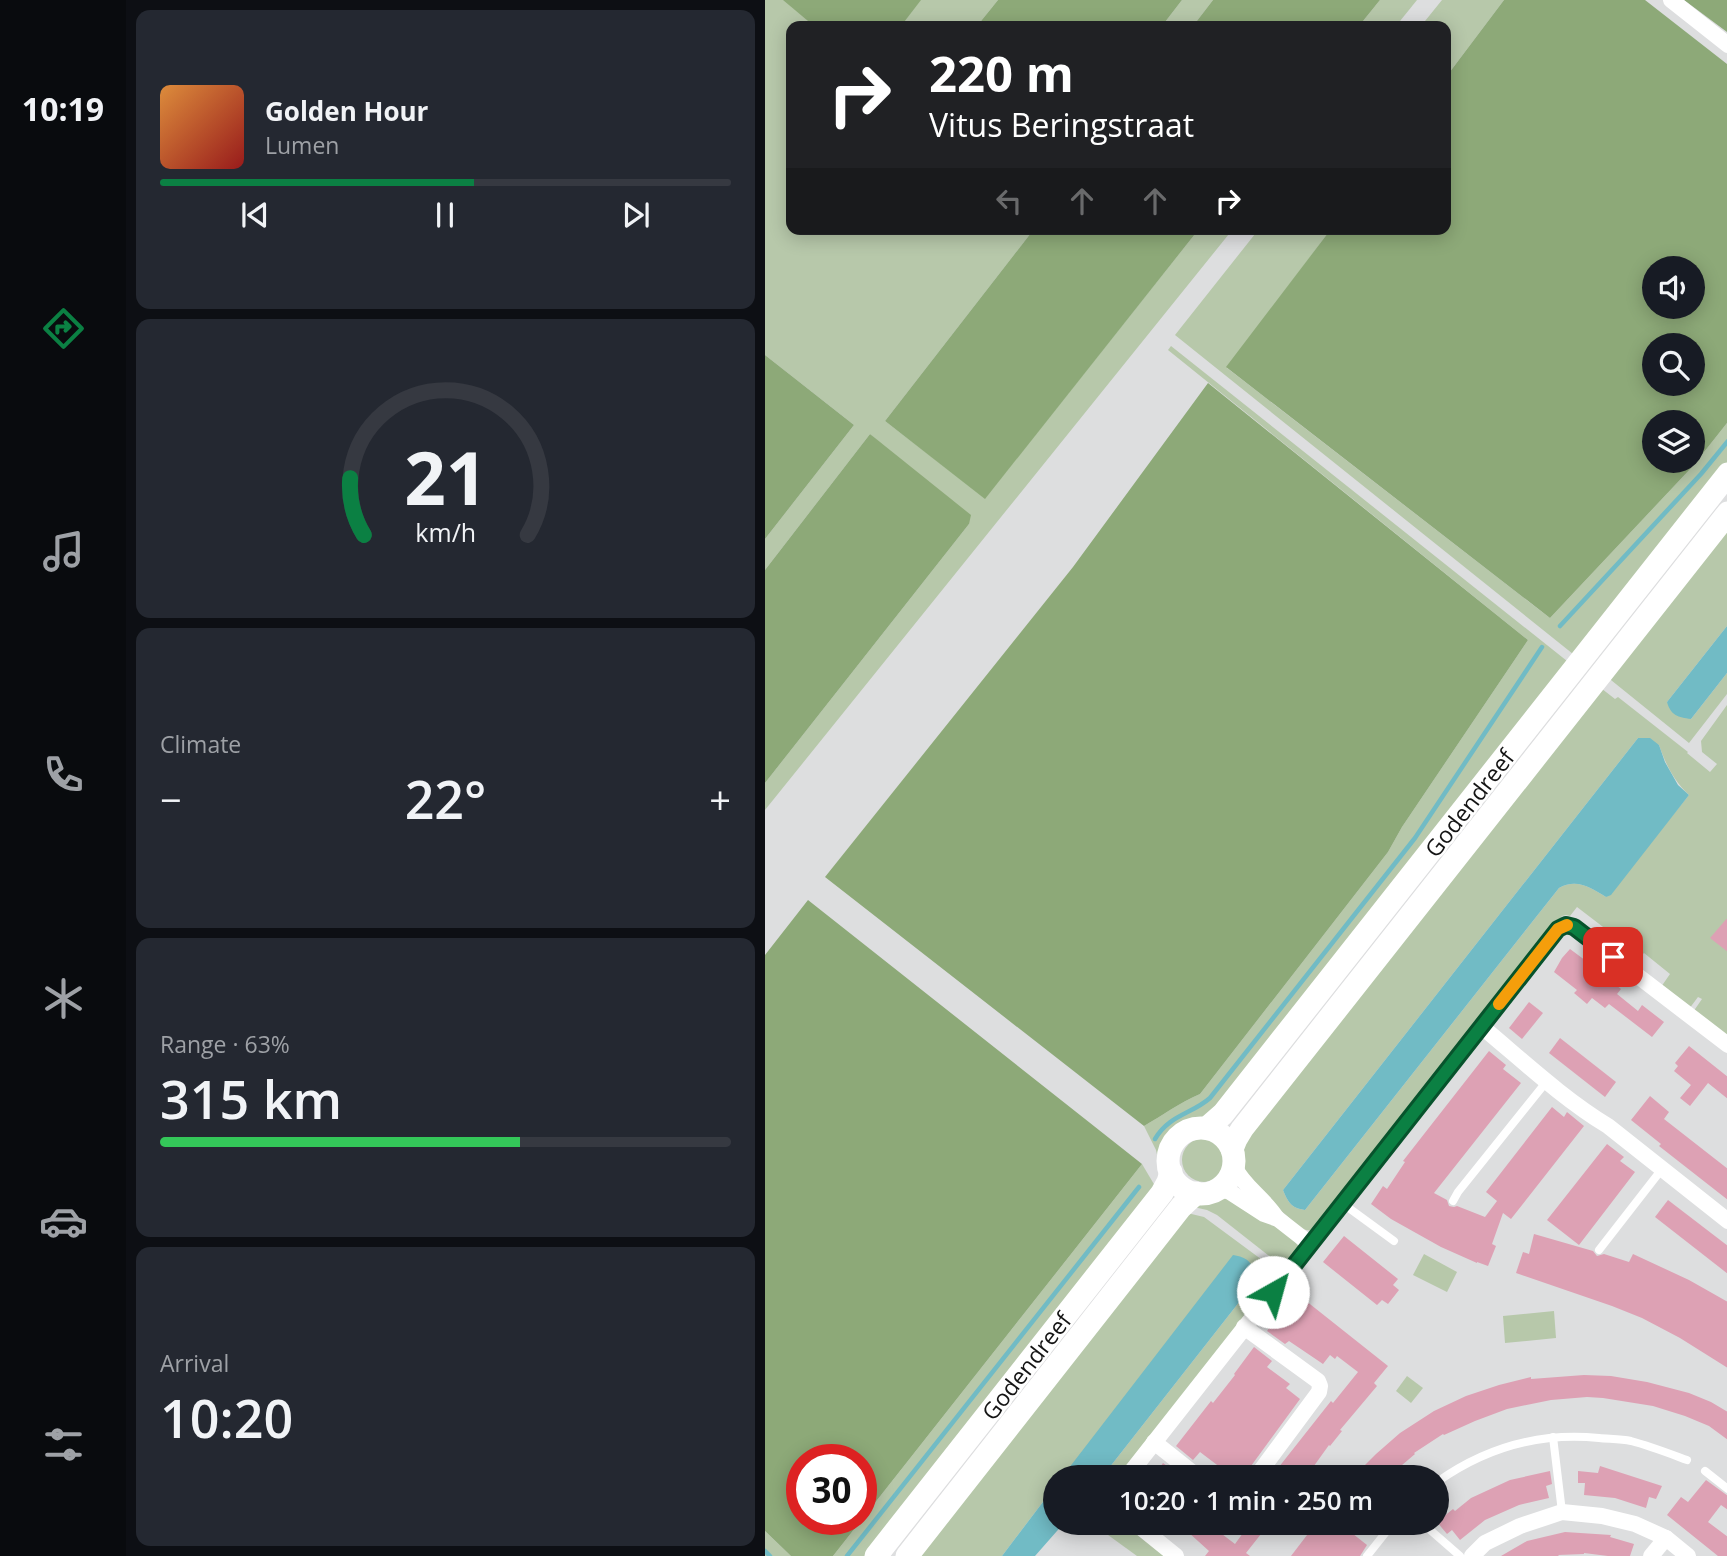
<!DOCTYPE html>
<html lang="en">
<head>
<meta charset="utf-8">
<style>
	body { margin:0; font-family:"Open Sans",sans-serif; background:#242831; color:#f1f3f6; height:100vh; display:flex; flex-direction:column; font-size:26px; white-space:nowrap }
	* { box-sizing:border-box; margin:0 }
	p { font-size:23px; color:#9ea1a6 }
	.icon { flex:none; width:38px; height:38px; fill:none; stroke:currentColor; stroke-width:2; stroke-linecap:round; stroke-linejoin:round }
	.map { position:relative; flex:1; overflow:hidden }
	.panel { display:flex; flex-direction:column; gap:10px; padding:10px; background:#0d0f14; width:639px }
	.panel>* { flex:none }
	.hud { position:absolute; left:21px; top:21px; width:665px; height:214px; border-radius:14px; box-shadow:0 4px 18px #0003; background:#202124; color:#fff; overflow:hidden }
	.buttons { position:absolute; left:877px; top:256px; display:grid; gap:14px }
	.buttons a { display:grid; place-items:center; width:63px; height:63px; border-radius:50%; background:#171b24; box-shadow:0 4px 18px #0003; font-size:35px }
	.speed { position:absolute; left:21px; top:1444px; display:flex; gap:14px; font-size:35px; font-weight:700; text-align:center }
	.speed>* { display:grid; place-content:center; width:91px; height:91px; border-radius:50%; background:#171b24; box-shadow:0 4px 18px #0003; line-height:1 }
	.speed .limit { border:10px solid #d22; background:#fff; color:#111 }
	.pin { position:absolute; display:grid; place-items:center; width:60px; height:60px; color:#fff; margin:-30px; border-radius:14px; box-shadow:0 4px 10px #0006 }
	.me { position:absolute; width:77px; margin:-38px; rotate:38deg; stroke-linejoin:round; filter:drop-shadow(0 0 5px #0008) }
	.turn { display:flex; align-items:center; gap:24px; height:147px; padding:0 28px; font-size:32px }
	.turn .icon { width:91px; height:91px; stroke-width:2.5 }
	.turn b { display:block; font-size:49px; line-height:60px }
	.lanes { display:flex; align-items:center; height:66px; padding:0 28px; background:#0003; justify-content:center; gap:35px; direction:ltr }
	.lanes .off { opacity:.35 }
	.big { font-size:52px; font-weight:600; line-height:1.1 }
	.panel .tile { flex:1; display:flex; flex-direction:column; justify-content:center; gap:10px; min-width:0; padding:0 24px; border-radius:14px; background:#242831 }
	.panel .dial { align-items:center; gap:0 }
	.dial svg { height:182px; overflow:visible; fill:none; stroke:#363941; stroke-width:7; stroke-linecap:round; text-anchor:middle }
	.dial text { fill:#f1f3f6; stroke:none }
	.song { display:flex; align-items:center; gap:21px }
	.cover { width:84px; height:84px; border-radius:10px; background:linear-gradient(135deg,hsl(30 70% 55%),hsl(0 70% 35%)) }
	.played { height:7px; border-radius:4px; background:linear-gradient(90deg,#0b8043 55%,#363941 55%) }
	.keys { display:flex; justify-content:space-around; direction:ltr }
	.heat { display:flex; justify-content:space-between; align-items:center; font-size:38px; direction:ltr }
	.charge { height:10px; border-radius:5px; background:linear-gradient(90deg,#34c759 63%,#363941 0) }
	.trip { position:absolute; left:278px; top:1465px; width:406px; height:70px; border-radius:35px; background:#171b24; box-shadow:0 4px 18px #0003; font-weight:600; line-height:70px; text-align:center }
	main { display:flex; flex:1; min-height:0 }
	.menu { display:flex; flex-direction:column; width:126px; justify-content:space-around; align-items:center; background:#090b0e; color:#9ea1a6 }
	.menu .icon { width:49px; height:49px }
	.menu .current { color:#0b8043 }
	.menu b { font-size:32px; color:#f1f3f6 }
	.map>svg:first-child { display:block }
	.green { fill:#b7c8aa; fill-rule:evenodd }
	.forest { fill:#8da978; fill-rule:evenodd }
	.water { fill:#71bbc5 }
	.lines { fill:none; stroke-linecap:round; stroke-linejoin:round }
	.stream { stroke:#71bbc5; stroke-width:4.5 }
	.building { fill:#dda1b4 }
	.service { stroke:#fff; stroke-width:8 }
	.minor { stroke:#fff; stroke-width:16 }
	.secondary { stroke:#fff; stroke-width:23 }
	.route-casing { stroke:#07532c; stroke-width:18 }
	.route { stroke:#0b8043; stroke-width:12 }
	.slow { stroke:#f59e0b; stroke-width:12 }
	.labels { text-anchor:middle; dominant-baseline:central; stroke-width:5; stroke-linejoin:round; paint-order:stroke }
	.street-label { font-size:23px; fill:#141414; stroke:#fff }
</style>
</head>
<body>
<main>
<nav class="menu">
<b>10:19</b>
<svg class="icon current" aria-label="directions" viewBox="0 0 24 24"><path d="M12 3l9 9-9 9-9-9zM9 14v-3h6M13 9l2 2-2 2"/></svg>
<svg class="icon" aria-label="music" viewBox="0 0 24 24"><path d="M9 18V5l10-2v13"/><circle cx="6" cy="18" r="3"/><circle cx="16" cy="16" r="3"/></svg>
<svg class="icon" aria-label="phone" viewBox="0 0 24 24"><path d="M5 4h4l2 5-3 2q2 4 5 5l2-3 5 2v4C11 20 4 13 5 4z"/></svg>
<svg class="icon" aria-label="climate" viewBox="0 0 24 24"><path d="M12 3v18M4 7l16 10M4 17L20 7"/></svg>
<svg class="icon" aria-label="car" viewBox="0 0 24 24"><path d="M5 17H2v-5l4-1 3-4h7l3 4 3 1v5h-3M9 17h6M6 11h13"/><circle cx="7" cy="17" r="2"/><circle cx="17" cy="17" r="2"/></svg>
<svg class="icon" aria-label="filters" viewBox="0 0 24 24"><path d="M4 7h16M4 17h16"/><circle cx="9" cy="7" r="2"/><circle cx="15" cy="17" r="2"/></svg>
</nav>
<section class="panel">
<div class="tile">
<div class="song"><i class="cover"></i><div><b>Golden Hour</b><p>Lumen</p></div></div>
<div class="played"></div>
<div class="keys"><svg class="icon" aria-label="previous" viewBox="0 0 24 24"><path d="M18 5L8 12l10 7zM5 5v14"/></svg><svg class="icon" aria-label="pause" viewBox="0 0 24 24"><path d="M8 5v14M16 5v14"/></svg><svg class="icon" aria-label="next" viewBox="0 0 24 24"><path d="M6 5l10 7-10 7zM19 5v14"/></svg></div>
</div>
<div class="tile dial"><svg viewBox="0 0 100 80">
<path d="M14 69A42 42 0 1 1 86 69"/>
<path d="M14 69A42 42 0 0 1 8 44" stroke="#0b8043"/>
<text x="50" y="56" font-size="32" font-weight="700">21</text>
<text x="50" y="72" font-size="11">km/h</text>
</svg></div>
<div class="tile"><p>Climate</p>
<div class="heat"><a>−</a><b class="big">22°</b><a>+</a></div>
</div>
<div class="tile"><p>Range · 63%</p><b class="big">315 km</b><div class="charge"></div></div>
<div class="tile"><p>Arrival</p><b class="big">10:20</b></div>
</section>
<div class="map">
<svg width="963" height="1556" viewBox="0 0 963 1556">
	<rect width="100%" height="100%" fill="#dddedf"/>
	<g class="green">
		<polygon points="0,0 233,0 212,26 26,26 26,229 269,229 120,421 220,498 434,229 468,229 0,810 0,783 204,524 105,434 0,570 0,539 89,425 0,355"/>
		<polygon points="417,0 448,0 428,26 397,26"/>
		<polygon points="615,0 652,0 631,26 594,26"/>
		<polygon points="677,0 739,0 681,77 681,26 656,26"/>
		<polygon points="494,229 566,229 462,368 785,618 928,466 962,423 962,466 813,658 410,335"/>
		<path d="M 406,346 L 807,665 L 438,1121 C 419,1123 401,1135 399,1155 C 398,1163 399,1170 397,1178 L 391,1150 L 379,1126 C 398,1115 414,1103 435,1094 L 623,852 L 637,827 L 763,640 L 403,350 Z"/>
		<polygon points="962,521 962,626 902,702 926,719 962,673 962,694 924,743 841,676"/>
		<path d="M 832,685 L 850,699 L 853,697 L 923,752 L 922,753 L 945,772 L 952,764 L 937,752 L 936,741 L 962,705 L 962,1039 L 928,1012 L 937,999 L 933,997 L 924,1009 L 896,987 L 905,974 L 879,953 L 876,956 L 812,907 L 805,916 L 801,915 L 797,916 L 553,1228 L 547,1231 L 536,1229 C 523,1216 488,1188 481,1173 C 477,1164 478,1154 478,1145 ZM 873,738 L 894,745 C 901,765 909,781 924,795 L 841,897 C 826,888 812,878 794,888 L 540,1210 C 526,1208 523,1202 518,1190 Z"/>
		<circle cx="439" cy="1160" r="22"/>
		<polygon points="377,1164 393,1191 108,1556 68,1556"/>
		<polygon points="459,1195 527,1237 534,1247 521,1267 517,1266 452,1215 442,1210 424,1206 437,1199"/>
		<polygon points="418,1212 439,1217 516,1274 357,1477 337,1477 493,1278 297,1477 290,1477 290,1486 237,1556 148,1556"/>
		<polygon points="659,1254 692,1272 682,1292 648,1275"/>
		<polygon points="789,1311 791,1338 740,1343 738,1316"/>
		<polygon points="642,1376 658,1388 646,1403 631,1391"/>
		<polygon points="335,1523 360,1523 403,1556 372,1556 332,1527"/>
		<polygon points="0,1531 26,1556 0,1556"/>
	</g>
	<g class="forest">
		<polygon points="18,0 156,0 136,26 49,26"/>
		<polygon points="233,0 417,0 397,26 212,26"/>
		<polygon points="448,0 615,0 594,26 428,26"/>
		<path d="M 739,0 L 880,0 L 962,64 L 962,423 L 928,466 L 785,618 L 461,367 L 566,229 L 681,229 L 681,77 ZM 889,268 L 928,268 L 928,306 L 889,306 ZM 889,345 L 928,345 L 928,383 L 889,383 ZM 889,422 L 928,422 L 928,460 L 889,460 Z"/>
		<polygon points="919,0 962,0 962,32"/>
		<polygon points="269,229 434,229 220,499 120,421"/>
		<polygon points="0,355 89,425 0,539"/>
		<path d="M 443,383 L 763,640 L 637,827 L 623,852 L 435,1094 C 414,1103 398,1115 379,1126 L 60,877 L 308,567 Z"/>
		<polygon points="105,434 206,515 204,524 0,783 0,570"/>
		<path d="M 43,900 L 377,1164 L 68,1556 L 26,1556 L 0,1531 L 0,955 ZM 37,1460 L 96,1460 L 96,1519 L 37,1519 Z"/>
	</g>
	<g class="water">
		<path d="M 962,626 L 962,673 L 926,719 C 913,717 906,716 902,702 Z"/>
		<path d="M 873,738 L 885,738 L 894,745 L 900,762 L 913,785 L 924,795 L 846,895 L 841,897 C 826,888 812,878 794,888 L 540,1210 C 526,1208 523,1202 518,1190 Z"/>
		<path d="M 468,1255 C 485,1258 486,1263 493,1278 L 337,1477 L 297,1477 Z"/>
		<polygon points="290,1486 290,1522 299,1523 270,1556 237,1556"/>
	</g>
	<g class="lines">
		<g class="stream">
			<polyline points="795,626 936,474 963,441"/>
			<path d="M 390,1139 C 404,1115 427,1114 445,1098 L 650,838 L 777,647"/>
			<polyline points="0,1551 5,1556"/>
			<polyline points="82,1556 374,1187"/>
		</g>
	</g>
	<g class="building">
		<polygon points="963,917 963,952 945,938"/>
		<polygon points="805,949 852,984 851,985 856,989 852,994 873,1011 877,1005 899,1022 887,1037 844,1004 840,1008 827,998 822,1004 809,993 812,990 789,972 797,958"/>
		<polygon points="764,1002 778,1013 757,1039 744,1028"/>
		<polygon points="795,1038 851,1082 840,1097 784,1053"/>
		<polygon points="924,1046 963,1077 963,1099 943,1083 925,1106 915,1098 926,1085 909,1071 913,1066 910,1063"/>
		<polygon points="724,1051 741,1065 738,1069 756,1083 669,1193 682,1200 684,1206 689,1207 692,1206 720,1217 732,1201 721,1192 787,1107 799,1117 802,1112 819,1126 746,1219 738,1213 727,1244 731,1246 723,1266 712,1262 712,1263 676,1247 626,1219 606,1204 618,1186 622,1189 640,1162 638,1161 645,1152"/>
		<polygon points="885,1096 904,1112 899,1119 963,1169 963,1200 894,1146 896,1144 866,1120"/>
		<polygon points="842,1144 859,1157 855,1161 870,1172 814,1245 782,1220"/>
		<polygon points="903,1200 963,1246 963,1274 890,1217"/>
		<polygon points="769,1234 828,1251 832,1256 839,1254 864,1262 868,1254 924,1280 963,1302 963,1368 915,1338 877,1318 847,1306 751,1273 758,1252 764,1254"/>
		<polygon points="579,1236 633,1279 628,1285 634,1290 623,1304 617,1300 612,1305 558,1262"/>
		<polygon points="531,1293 623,1366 609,1383 612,1386 575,1430 577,1431 565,1446 564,1445 541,1477 506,1477 566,1401 568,1403 593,1372 572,1356 570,1359 565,1355 558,1364 524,1341 520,1344 502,1331"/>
		<polygon points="489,1347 507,1361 502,1367 525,1384 521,1388 535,1399 478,1477 473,1477 462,1468 460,1471 435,1452 428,1460 411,1446 446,1401 448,1403 470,1375 469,1374"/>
		<polygon points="819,1375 846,1376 882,1382 924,1393 946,1402 963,1412 963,1440 944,1426 920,1416 888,1406 838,1398 822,1397 786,1400 742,1409 710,1421 679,1435 678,1434 649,1453 650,1454 623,1477 588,1477 611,1454 635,1433 669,1411 701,1396 734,1385 766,1377 766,1379"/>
		<polygon points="398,1463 415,1476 414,1477 388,1477"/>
		<polygon points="835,1466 897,1486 891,1499 884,1497 881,1508 850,1498 819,1495 820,1483 813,1483 813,1471 833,1473"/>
		<polygon points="785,1471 787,1484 781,1486 784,1498 754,1505 720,1520 695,1540 687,1530 682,1534 672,1522 688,1509 690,1511 706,1498 745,1480"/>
		<polygon points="941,1480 963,1496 963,1510 956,1505 943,1522 963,1537 963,1556 953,1556 902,1515 916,1497 923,1502"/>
		<polygon points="412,1522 460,1522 453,1531 470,1544 486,1522 501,1522 494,1532 496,1534 481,1553 485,1556 440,1556 444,1551"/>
		<polygon points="552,1522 573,1522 602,1545 595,1556 526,1556"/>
		<polygon points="800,1532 846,1535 845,1537 869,1544 865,1556 843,1556 819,1553 819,1554 793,1555 794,1556 736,1556 762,1541"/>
	</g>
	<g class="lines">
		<g class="service">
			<polyline points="688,1201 693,1192 782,1081"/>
			<polyline points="577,1203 629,1241"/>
			<polyline points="834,1250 897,1169"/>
			<polyline points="788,1437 797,1512"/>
			<polyline points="940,1471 963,1489"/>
			<path d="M 672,1482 C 720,1448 775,1432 834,1438 C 844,1439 856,1439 866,1441 C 885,1446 903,1453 922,1460"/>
			<polyline points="656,1522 695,1556"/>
			<polyline points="602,1556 629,1522"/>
		</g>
		<g class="minor">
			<polyline points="906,0 963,45"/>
			<path d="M 716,1026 C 757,1060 797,1098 843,1126 L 963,1221"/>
			<path d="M 469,1166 C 478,1186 499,1198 511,1217"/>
			<polyline points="451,1190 460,1190 465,1192 499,1214 513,1219 545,1244"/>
			<polyline points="479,1327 553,1381 555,1386 554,1392 491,1477"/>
			<polyline points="389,1442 433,1477"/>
			<polyline points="362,1477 793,929 801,925 809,927 963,1045"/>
			<polyline points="369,1522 411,1556"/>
			<polyline points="707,1556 720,1543 755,1526 797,1512 837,1516 870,1524 901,1538 923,1556"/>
			<polyline points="886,1556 901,1538"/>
		</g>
		<g class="secondary">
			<polyline points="442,1128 458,1114 963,474"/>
			<circle cx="436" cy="1161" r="33"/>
			<polyline points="467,1149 471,1139 477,1129 963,513"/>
			<polyline points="111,1556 397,1193 403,1182 406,1172"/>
			<polyline points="142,1556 416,1207 431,1193"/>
		</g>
	</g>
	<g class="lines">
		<defs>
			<polyline id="route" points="508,1292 793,929 801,925 809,927 848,957"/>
		</defs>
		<use href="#route" class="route-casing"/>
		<use href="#route" class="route"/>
		<polyline class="slow" points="734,1004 793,929 802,925"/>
	</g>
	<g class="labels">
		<g class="street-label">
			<text transform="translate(704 803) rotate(-52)">Godendreef</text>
			<text transform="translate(261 1366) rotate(-52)">Godendreef</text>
		</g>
	</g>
</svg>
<div class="buttons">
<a><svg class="icon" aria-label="sound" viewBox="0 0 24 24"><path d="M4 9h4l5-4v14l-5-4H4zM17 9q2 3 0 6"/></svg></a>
<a><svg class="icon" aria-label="search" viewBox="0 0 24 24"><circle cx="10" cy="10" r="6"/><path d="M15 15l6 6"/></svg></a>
<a><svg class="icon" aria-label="layers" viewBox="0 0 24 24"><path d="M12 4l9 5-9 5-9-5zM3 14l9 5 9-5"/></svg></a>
</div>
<div class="speed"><div class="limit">30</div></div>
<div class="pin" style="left:848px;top:957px;background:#d93025"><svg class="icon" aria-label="arrive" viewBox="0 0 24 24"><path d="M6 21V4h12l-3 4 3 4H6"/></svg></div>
<svg class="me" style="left:508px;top:1292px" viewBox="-20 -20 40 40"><circle r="19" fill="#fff"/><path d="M0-13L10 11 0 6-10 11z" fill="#0b8043"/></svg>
<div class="trip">10:20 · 1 min · 250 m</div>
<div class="hud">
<div class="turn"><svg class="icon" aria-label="right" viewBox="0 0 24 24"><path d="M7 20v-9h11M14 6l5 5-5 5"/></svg><div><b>220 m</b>Vitus Beringstraat</div></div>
<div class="lanes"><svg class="icon off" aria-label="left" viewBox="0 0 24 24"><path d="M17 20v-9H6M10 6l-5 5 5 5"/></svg><svg class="icon off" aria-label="ahead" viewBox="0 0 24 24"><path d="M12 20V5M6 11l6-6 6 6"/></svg><svg class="icon off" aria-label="ahead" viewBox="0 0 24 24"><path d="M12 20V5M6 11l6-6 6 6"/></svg><svg class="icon" aria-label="right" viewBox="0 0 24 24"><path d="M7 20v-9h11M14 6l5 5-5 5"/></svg></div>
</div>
</div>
</main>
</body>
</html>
